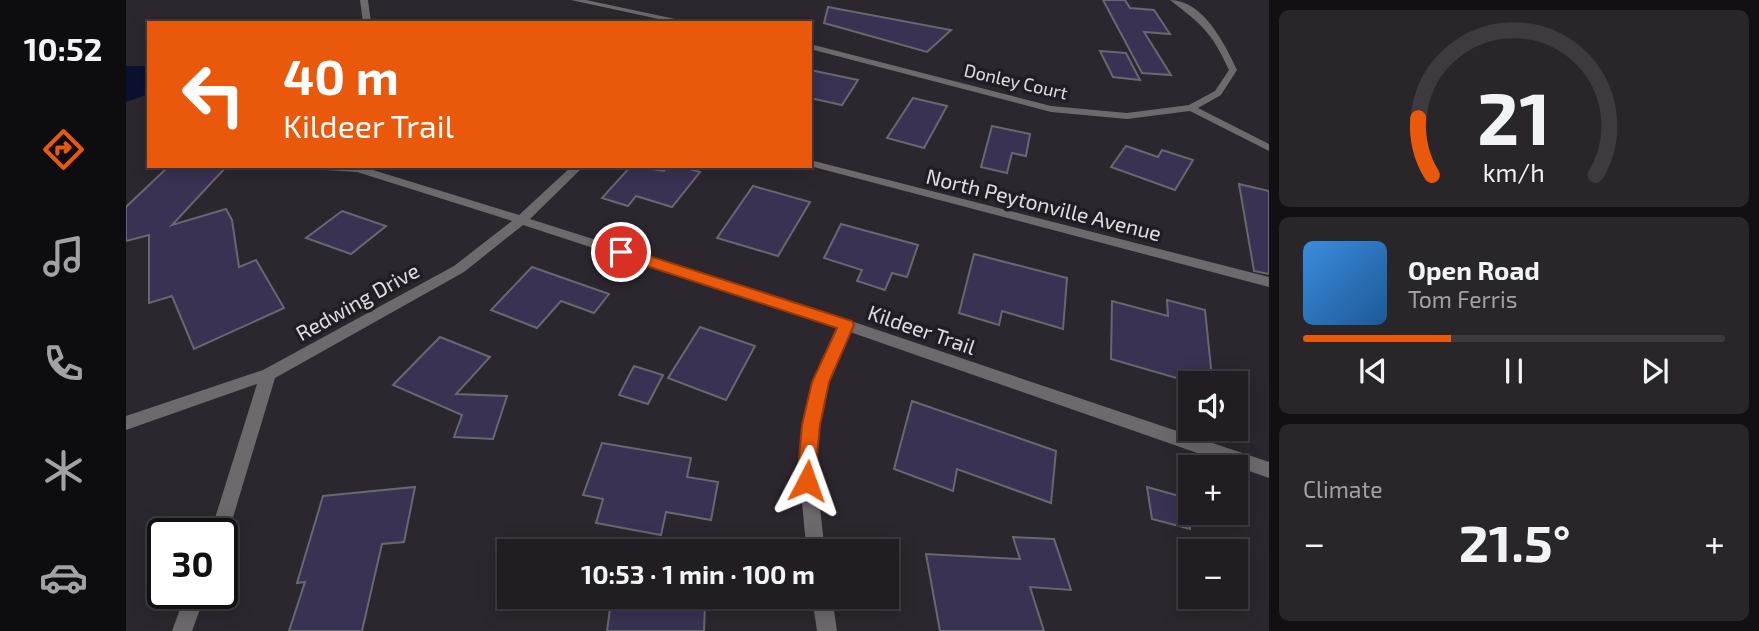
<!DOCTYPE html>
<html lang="en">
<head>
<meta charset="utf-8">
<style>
	body { margin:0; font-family:"Exo 2",sans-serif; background:#29262a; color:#f1f3f6; height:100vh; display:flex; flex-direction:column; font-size:26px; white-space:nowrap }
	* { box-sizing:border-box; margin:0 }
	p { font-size:23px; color:#a2a2a5 }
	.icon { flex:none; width:38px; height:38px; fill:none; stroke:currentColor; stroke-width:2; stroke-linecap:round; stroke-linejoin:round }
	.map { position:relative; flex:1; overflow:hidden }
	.panel { display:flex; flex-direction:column; gap:10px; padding:10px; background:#121013; width:490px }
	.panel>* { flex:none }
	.hud { position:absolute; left:21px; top:21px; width:665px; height:147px; border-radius:0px; box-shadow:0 4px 18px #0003,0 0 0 2px #3e3b40; background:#ea580c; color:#fff; overflow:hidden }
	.tools { position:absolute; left:1052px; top:371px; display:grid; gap:14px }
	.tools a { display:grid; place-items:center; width:70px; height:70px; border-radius:0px; background:#211d22; box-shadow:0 4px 18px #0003,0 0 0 2px #3e3b40; font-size:35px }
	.speed { position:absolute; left:21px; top:518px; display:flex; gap:14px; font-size:35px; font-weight:700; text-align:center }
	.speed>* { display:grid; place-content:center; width:91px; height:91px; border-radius:50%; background:#211d22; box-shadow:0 4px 18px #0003,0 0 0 2px #3e3b40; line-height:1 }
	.speed .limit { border:4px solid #111; border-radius:10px; background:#fff; color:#111 }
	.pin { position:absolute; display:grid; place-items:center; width:60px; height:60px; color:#fff; margin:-30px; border:4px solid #fff; border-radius:50%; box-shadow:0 2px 7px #0007 }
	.me { position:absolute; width:77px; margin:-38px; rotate:4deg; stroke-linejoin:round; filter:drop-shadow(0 0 5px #0008) }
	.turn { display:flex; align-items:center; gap:24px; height:147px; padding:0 21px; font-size:32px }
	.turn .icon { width:91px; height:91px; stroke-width:2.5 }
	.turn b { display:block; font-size:49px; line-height:60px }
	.big { font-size:52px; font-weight:700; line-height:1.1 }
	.panel .widget { flex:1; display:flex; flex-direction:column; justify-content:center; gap:10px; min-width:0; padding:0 24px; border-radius:10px; background:#29262a }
	.panel .dial { align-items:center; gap:0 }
	.dial svg { height:182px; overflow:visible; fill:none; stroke:#3e3b40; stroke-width:7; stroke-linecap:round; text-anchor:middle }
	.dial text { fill:#f1f3f6; stroke:none }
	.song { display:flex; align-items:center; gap:21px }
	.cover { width:84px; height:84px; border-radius:10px; background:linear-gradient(135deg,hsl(210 70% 55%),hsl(210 70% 35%)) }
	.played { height:7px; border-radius:4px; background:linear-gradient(90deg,#ea580c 35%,#3e3b40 35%) }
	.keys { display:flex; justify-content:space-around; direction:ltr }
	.heat { display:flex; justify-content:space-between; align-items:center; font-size:38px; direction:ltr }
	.trip { position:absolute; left:371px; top:539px; width:402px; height:70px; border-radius:0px; background:#211d22; box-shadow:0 4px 18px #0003,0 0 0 2px #3e3b40; font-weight:700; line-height:70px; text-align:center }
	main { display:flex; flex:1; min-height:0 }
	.menu { display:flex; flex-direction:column; width:126px; justify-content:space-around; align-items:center; background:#0d0c0e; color:#a2a2a5 }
	.menu .icon { width:49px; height:49px }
	.menu .selected { color:#ea580c }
	.menu b { font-size:32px; color:#f1f3f6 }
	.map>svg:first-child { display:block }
	.water { fill:#0a122f }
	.building { fill:#393253; stroke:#686770; stroke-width:2 }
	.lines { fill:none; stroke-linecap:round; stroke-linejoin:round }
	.minor { fill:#6e696c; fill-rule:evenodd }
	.tertiary { fill:#6e696c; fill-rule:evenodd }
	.route { fill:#ea580c; stroke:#983908; stroke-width:2 }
	.labels { text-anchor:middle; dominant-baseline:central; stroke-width:7; stroke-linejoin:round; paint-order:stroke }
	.far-street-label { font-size:18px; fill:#e1dde2; stroke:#221d24 }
	.street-label { font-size:21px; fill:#e1dde2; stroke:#221d24 }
</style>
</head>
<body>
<main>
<nav class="menu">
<b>10:52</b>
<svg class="icon selected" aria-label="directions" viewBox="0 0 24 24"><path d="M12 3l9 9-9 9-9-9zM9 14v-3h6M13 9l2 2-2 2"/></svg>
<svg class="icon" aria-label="music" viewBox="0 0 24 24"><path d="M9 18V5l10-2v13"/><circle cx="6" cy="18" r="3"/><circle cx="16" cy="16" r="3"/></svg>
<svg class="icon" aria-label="phone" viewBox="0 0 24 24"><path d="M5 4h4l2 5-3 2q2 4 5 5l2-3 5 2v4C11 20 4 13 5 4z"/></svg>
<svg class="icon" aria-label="climate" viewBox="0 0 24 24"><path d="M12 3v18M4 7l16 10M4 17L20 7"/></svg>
<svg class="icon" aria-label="car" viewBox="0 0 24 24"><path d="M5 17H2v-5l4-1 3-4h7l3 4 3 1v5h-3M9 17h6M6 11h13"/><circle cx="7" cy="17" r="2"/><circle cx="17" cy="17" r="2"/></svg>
</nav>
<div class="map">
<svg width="1143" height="631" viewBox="0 0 1143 631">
	<rect width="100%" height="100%" fill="#2c272e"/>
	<polygon class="water" points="0,66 23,66 23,94 0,102"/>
	<g class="building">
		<polygon points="977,0 999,0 1004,8 1028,10 1044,34 1018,32 1045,75 1016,73"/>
		<polygon points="702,7 825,30 801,52 698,23"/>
		<polygon points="974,51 1000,53 1014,80 987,77"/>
		<polygon points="684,70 732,80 716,105 684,98"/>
		<polygon points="787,98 821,106 798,148 761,138"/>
		<polygon points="866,126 904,134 900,156 886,153 881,173 855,167"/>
		<polygon points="1000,146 1032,157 1036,150 1067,160 1049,190 985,167"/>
		<polygon points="43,166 101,166 46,225 100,209 106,220 113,267 130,260 158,308 68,349 46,296 23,303 23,235 0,241 0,207"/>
		<polygon points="505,166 538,171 542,166 553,166 574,172 546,207 510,196 502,206 476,198"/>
		<polygon points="1113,184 1143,191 1143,274 1128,271"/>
		<polygon points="627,186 684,202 652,256 591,238"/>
		<polygon points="216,211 260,226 225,254 180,238"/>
		<polygon points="715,224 792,245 781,277 766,273 759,290 731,281 736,270 698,258"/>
		<polygon points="848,254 941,278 937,329 876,311 873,325 833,313"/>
		<polygon points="406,267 483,294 468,313 435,301 411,328 365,310"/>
		<polygon points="1041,300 1079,310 1086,378 1063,371 1064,382 985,359 986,301 1042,316"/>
		<polygon points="574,327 629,346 600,400 542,378"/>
		<polygon points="314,337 364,357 330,394 381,396 367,439 328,437 336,415 267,385"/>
		<polygon points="508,366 537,375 522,404 493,395"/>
		<polygon points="786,401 930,451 925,503 831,469 827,491 768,469"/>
		<polygon points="476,443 565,458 561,477 592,482 585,520 540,512 535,535 470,523 477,499 457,495"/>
		<polygon points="289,487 278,542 256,544 236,631 163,631 179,582 171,583 197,496"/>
		<polygon points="1021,487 1064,499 1064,529 1026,519"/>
		<polygon points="887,537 928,539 945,590 904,587 918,631 814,631 800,554 894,559"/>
		<polygon points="485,601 579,604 578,631 481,631"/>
	</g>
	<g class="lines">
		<g class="minor">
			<polygon points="445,0 460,0 568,23 551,23"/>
			<path d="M 1044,0 C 1077,0 1099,44 1111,70 L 1095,95 L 1072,108 L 1143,144 L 1143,151 L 1064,111 L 1001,119 L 925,112 L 684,49 L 684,44 L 925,106 L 1001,113 L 1063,105 L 1089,91 L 1103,70 C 1085,31 1076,25 1044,0 Z"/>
			<path d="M 179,166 L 234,166 L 393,215 L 446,166 L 458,166 L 404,219 L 725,321 L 1143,462 L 1143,478 L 724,332 C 716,348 708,365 703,382 C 686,437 692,495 699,551 L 681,551 C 674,495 670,437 687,383 C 693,364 703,346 712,328 L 397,225 L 338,272 L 149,378 L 102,534 L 100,540 L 96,542 L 96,534 L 84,534 L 131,384 L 0,430 L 0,416 L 137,370 L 328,266 L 386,221 L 231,172 L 184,169 Z"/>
			<polygon points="60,593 80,593 66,631 46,631"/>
			<polygon points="686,597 706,597 711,631 691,631"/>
		</g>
		<g class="tertiary">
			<polygon points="234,0 242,0 245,23 237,23"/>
			<polygon points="684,160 1143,277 1143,287 684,166"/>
		</g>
	</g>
	<polygon class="route" points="495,247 726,321 728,325 703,382 694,425 688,487 681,490 674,487 671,481 676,425 686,382 711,328 490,256 490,249"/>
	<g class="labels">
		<g class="far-street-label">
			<text transform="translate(890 81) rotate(13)">Donley Court</text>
		</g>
		<g class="street-label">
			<text transform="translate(918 204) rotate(14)">North Peytonville Avenue</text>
			<text transform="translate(231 301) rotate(-29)">Redwing Drive</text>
			<text transform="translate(796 329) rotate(19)">Kildeer Trail</text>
		</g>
	</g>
</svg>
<div class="tools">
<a><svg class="icon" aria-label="sound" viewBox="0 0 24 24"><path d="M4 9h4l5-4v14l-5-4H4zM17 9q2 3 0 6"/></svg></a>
<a>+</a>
<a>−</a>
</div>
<div class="speed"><div class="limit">30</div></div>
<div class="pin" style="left:495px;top:252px;background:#d93025"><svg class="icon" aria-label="arrive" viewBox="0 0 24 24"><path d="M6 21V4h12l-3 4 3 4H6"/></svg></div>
<svg class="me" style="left:681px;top:481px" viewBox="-20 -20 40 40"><path d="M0-17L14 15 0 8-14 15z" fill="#ea580c" stroke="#fff" stroke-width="4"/></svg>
<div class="trip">10:53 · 1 min · 100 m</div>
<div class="hud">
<div class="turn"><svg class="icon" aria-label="left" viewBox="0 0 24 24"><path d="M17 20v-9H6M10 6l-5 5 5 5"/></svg><div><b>40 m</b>Kildeer Trail</div></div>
</div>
</div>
<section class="panel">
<div class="widget dial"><svg viewBox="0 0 100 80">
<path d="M14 69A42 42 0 1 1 86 69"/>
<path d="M14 69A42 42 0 0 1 8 44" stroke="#ea580c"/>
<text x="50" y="56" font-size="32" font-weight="700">21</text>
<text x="50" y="72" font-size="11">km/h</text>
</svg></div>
<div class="widget">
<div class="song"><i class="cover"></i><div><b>Open Road</b><p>Tom Ferris</p></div></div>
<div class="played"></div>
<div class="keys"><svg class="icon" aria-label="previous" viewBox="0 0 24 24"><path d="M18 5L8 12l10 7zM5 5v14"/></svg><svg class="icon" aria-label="pause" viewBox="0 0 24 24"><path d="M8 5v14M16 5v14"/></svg><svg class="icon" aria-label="next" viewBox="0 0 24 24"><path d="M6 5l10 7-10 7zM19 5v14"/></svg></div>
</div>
<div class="widget"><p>Climate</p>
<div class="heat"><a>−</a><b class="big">21.5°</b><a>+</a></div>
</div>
</section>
</main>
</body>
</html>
